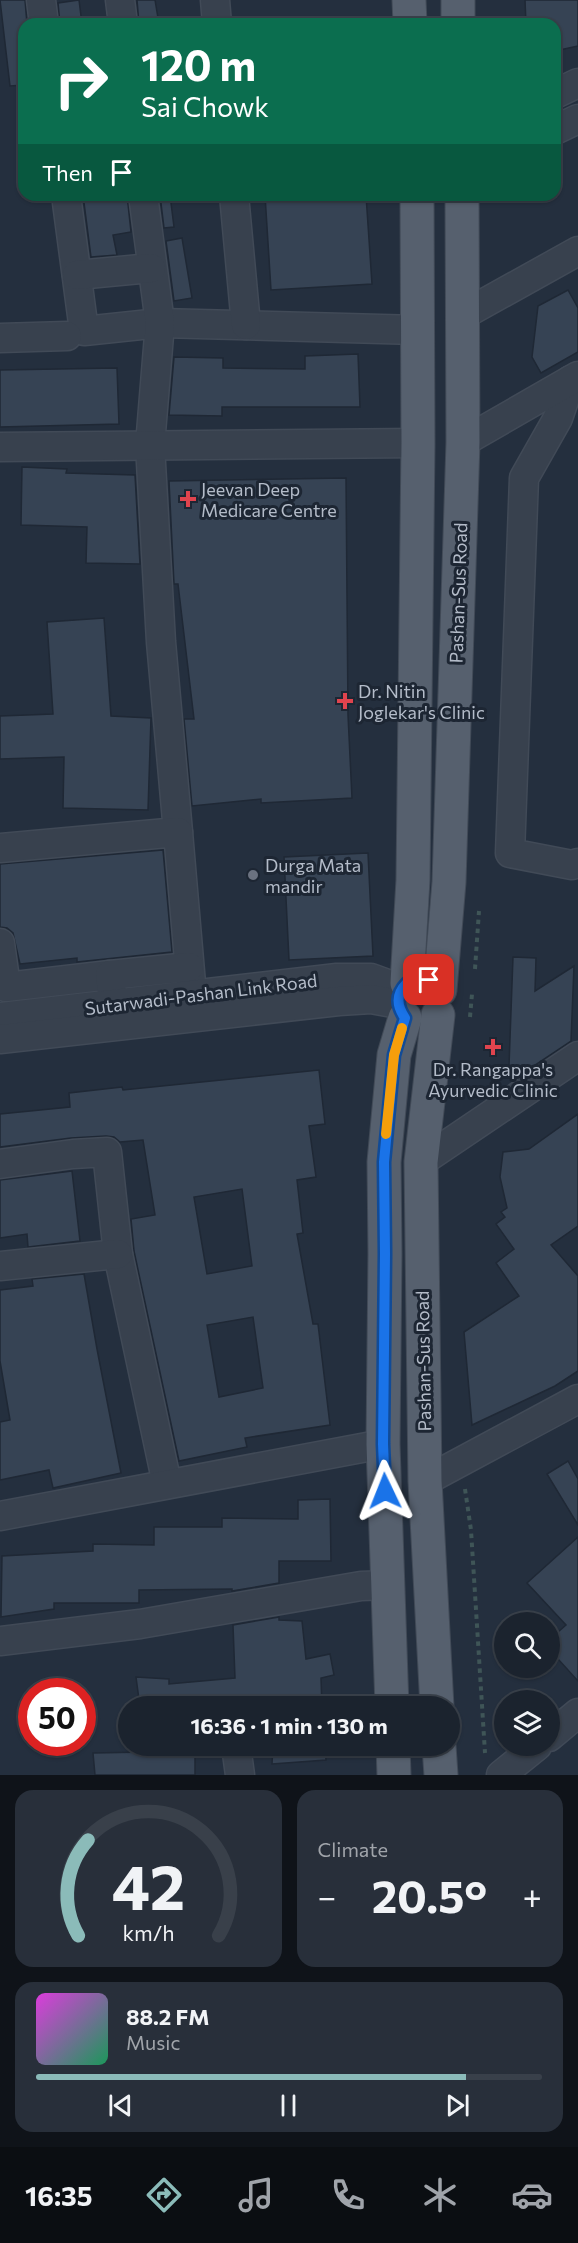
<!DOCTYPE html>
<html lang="en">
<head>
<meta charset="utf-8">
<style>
	body { margin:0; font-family:Commissioner,sans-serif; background:#282f3a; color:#f1f3f6; height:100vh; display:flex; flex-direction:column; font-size:22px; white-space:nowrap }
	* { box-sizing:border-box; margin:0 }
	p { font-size:20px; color:#a0a4aa }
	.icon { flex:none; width:33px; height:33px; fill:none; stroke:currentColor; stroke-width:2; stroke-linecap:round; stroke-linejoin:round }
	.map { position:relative; height:1775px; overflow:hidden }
	.drawer { display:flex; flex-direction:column; gap:15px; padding:15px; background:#0f1319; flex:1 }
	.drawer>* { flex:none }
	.banner { position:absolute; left:18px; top:18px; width:543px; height:183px; border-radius:18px; box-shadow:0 2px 4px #0004,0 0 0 2px #39404a; background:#0b6e4f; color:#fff; overflow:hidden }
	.buttons { position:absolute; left:494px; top:1612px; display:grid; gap:12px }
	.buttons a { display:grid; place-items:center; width:66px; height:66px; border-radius:50%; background:#1b232e; box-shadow:0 2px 4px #0004,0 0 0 2px #39404a; font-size:30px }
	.speed { position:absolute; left:18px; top:1678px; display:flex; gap:12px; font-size:30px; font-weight:700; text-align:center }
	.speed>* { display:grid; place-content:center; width:78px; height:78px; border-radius:50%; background:#1b232e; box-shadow:0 2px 4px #0004,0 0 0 2px #39404a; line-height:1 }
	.speed .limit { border:9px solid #d22; background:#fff; color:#111 }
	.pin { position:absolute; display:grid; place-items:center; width:51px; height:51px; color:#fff; margin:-26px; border-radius:12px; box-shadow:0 3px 9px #0006 }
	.me { position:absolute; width:66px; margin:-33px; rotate:358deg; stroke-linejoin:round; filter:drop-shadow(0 0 4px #0008) }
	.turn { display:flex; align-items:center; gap:21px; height:126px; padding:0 24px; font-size:27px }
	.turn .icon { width:78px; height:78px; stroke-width:2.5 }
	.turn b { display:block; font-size:42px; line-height:51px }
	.then { display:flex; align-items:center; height:57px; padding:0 24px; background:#0003; gap:12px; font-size:22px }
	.big { font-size:45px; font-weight:700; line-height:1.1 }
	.drawer .tile { flex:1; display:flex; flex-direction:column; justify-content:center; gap:9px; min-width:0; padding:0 21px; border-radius:18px; background:#282f3a }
	.drawer .dial { align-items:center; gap:0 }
	.dial svg { height:156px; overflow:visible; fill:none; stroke:#39404a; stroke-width:7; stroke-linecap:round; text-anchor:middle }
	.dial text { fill:#f1f3f6; stroke:none }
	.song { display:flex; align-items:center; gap:18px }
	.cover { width:72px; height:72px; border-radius:9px; background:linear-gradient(135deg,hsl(300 70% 55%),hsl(150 70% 35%)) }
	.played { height:6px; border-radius:3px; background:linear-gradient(90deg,#8bbbb9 85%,#39404a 85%) }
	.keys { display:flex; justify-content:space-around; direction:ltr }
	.heat { display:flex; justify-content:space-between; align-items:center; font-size:33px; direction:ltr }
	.drawer .tiles { flex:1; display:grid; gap:15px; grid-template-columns:1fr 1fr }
	.tile:last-child { grid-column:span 2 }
	.trip { position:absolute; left:118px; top:1696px; width:342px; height:60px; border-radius:30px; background:#1b232e; box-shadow:0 2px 4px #0004,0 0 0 2px #39404a; font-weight:700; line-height:60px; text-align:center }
	.tab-bar { display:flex; height:96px; justify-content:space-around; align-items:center; background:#0b0e12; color:#a0a4aa }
	.tab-bar .icon { width:42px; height:42px }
	.tab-bar .on { color:#8bbbb9 }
	.tab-bar b { font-size:27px; color:#f1f3f6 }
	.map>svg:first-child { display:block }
	.building { fill:#364354; stroke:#1f2835; stroke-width:1.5; fill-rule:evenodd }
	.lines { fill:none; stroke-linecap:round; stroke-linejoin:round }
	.minor-casing { stroke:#414a57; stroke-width:31 }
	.major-casing { stroke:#414a57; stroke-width:35 }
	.path { stroke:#3f5557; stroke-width:4; stroke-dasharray:4.5 4.5; stroke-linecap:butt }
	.minor { stroke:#38414e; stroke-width:28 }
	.major { stroke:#56606e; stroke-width:33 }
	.route-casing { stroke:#114b97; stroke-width:15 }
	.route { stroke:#1a73e8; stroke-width:10 }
	.slow { stroke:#f59e0b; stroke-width:10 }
	.health-dot { fill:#e0444e; stroke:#1d2633; stroke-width:2 }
	.worship-dot { fill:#6b7280; stroke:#1d2633; stroke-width:2 }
	.labels { text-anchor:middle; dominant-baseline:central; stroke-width:6; stroke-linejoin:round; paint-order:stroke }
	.poi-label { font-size:18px; fill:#b4bcc9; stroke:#1d2633; text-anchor:start }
	.street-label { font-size:18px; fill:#b4bcc9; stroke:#1d2633 }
</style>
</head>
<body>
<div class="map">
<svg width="578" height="1775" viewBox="0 0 578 1775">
	<rect width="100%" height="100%" fill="#242f3e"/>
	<g class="building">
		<polygon points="0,0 25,0 27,24 24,24 24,85 10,86"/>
		<polygon points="79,0 82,24 60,24 58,3"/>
		<polygon points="137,0 155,0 159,24 139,24"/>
		<polygon points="525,0 578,0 578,46 555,51 555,24 526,24"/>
		<polygon points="83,195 127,195 131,232 113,235 117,255 91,257"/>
		<polygon points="160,195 170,195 174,227 164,228"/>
		<polygon points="265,195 366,195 372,284 271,290"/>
		<polygon points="182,238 192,298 174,301 166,241"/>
		<polygon points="568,290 578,308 578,352 541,373 532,357 538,306"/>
		<polygon points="358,354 360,407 222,407 222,416 169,415 174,357 223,358 223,368 305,369 305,356"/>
		<polygon points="117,368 119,424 0,427 0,370"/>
		<polygon points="22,467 67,469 66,473 135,475 140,564 86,563 87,527 21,525"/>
		<polygon points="346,478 348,715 352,798 261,803 261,799 192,806 184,719 194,719 178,584 174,584 169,481"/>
		<polygon points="104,618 111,716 151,718 148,810 63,808 64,757 0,759 0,716 53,714 47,622"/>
		<polygon points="163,850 172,952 77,962 77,958 20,964 13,933 7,928 0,927 0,864"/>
		<polygon points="368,853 373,956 289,960 284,857"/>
		<polygon points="513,957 536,958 535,991 574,966 571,1041 532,1067 509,1066"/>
		<path d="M 319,1070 L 325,1124 L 309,1126 L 316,1177 L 297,1180 L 303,1233 L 297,1234 L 313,1324 L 318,1324 L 330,1425 L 245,1438 L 247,1447 L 179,1461 L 134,1251 L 131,1219 L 155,1215 L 143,1140 L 120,1142 L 114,1137 L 106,1136 L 71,1138 L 0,1147 L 0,1114 L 70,1107 L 69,1093 L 122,1087 L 123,1090 ZM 242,1189 L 252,1266 L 207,1274 L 194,1197 ZM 253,1317 L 263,1388 L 219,1397 L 207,1325 Z"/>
		<polygon points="578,1114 578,1226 551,1245 578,1276 578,1371 555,1386 472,1425 464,1332 519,1296 496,1263 514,1249 496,1224 505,1217 501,1212 507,1208 500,1177 503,1152 529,1149"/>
		<polygon points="72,1171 80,1241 28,1247 27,1234 0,1238 0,1180"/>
		<polygon points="84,1274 97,1349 121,1473 53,1488 49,1470 0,1480 0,1422 10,1420 0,1361 0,1290 33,1286 32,1279"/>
		<polygon points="568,1461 578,1479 578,1525 547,1474"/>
		<polygon points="330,1499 331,1561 279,1561 279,1583 232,1591 232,1589 139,1590 139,1603 54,1603 54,1609 1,1617 2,1556 93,1551 93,1544 154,1545 154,1527 222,1527 222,1518 298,1519 298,1500"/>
		<polygon points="578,1537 578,1681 549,1649 549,1640 566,1625 527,1583"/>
		<polygon points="279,1617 279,1620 302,1621 306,1659 330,1654 334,1675 321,1678 322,1707 140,1707 136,1677 169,1679 169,1684 235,1678 233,1625"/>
		<polygon points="145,1746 195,1746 195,1775 95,1775 93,1753 146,1752"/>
		<polygon points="273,1746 325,1746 326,1760 272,1764"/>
	</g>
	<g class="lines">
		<defs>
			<g id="minor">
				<polyline points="41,0 44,24"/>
				<polyline points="120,0 123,24"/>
				<polyline points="215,0 217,24"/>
				<polyline points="555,94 578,83"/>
				<polyline points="555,130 578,119"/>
				<polyline points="66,195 84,331 160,323 418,330"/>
				<polyline points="143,195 160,323 150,445 161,642 178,832"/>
				<polyline points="234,195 246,325"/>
				<polyline points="77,275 151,268"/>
				<polyline points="463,315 578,251"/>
				<polyline points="0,338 67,336"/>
				<polyline points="571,380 558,418 524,478 510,853 572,865 578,863"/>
				<polyline points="463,442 578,376"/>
				<polyline points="0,447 418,443"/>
				<polyline points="0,848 178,832 192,995"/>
				<polyline points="0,943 6,987 110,975"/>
				<polyline points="112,993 110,975 189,967"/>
				<polyline points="0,1017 337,978 371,978 401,989"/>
				<polyline points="0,1039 339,1001 371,999 398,1004"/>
				<polyline points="421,1162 578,1056"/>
				<polyline points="0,1164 73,1154 107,1152 118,1254 167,1484"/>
				<polyline points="0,1266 118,1254"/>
				<polyline points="425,1481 578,1399"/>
				<polyline points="0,1516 383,1444"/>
				<polyline points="0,1641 140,1624 361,1586 389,1585"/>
				<polyline points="549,1737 578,1713"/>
				<polyline points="236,1746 240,1775"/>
				<polyline points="501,1775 537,1746"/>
			</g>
			<g id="major">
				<polyline points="409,0 410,24"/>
				<polyline points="458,0 458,24"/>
				<polyline points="407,983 413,880 418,443 417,195"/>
				<polyline points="440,990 449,882 463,442 462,195"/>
				<polyline points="392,1707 383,1444 385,1254 384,1162 394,1055 405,1018"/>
				<polyline points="437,1707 425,1481 421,1162 438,1015"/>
				<polyline points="393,1746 394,1775"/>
				<polyline points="439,1746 441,1775"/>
			</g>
		</defs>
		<use href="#minor" class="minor-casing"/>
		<use href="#major" class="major-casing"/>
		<g class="path">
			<polyline points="475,969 479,911"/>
			<polyline points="470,1017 472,994"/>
			<polyline points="465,1489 471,1530 485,1753"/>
		</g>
		<use href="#minor" class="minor"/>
		<use href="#major" class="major"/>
	</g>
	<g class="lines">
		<defs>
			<path id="route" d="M 385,1491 L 383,1444 L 385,1254 L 384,1162 L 394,1055 L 405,1018 C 396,1005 396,994 407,983 L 422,979 L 429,980"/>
		</defs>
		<use href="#route" class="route-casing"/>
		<use href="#route" class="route"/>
		<polyline class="slow" points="386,1134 394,1055 402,1028"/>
	</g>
	<g class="health-dot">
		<path d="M185 490h6v6h6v6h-6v6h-6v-6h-6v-6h6z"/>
		<path d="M342 692h6v6h6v6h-6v6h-6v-6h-6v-6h6z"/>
		<path d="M490 1038h6v6h6v6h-6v6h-6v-6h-6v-6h6z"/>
	</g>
	<circle class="worship-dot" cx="253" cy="875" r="6"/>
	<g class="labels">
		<g class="poi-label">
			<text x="201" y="489">Jeevan Deep<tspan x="201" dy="21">Medicare Centre</tspan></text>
			<text x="358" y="691">Dr. Nitin<tspan x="358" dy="21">Joglekar's Clinic</tspan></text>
			<text x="265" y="865">Durga Mata<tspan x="265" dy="21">mandir</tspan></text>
			<text x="493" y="1069" text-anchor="middle">Dr. Rangappa's<tspan x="493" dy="21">Ayurvedic Clinic</tspan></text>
		</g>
		<g class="street-label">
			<text transform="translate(458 593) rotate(-88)">Pashan-Sus Road</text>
			<text transform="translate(201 994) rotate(-7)">Sutarwadi-Pashan Link Road</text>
			<text transform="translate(423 1361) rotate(-91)">Pashan-Sus Road</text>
		</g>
	</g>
</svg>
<div class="buttons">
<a><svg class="icon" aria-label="search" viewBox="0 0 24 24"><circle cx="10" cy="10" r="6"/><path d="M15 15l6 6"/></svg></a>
<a><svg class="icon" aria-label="layers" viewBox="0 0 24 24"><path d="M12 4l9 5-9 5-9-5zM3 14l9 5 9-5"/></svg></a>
</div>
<div class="speed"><div class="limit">50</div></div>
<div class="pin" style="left:429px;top:980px;background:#d93025"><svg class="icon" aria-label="arrive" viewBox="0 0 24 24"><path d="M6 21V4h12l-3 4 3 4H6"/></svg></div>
<svg class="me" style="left:385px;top:1491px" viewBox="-20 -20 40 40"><path d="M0-17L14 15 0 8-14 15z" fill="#1a73e8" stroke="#fff" stroke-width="4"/></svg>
<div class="trip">16:36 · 1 min · 130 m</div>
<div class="banner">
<div class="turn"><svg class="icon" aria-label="right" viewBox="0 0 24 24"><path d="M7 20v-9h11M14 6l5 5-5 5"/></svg><div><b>120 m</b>Sai Chowk</div></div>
<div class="then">Then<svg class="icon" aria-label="arrive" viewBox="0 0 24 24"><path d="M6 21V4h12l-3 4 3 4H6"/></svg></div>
</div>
</div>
<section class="drawer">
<div class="tiles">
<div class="tile dial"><svg viewBox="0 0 100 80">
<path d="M14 69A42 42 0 1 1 86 69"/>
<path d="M14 69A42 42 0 0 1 19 20" stroke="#8bbbb9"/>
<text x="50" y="56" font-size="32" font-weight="700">42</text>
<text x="50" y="72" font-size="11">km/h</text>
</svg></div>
<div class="tile"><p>Climate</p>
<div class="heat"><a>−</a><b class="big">20.5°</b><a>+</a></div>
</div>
<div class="tile">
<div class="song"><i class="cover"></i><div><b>88.2 FM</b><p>Music</p></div></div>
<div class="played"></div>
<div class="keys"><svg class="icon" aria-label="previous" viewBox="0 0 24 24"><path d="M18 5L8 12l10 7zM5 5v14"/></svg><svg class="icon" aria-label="pause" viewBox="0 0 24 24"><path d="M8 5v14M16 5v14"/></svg><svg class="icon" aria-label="next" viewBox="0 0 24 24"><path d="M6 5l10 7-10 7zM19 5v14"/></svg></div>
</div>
</div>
</section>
<nav class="tab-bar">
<b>16:35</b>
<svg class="icon on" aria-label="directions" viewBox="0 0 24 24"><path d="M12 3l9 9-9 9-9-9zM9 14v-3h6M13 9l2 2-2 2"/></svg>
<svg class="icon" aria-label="music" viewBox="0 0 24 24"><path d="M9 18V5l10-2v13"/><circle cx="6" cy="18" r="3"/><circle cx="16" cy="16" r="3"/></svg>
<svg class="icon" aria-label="phone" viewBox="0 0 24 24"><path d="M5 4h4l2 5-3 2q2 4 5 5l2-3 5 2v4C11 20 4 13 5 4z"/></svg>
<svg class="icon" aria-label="climate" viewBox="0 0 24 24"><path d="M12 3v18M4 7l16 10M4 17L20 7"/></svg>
<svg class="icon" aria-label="car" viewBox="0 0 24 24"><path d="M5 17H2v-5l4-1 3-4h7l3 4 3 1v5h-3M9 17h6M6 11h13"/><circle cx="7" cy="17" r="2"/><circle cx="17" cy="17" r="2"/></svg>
</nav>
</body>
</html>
